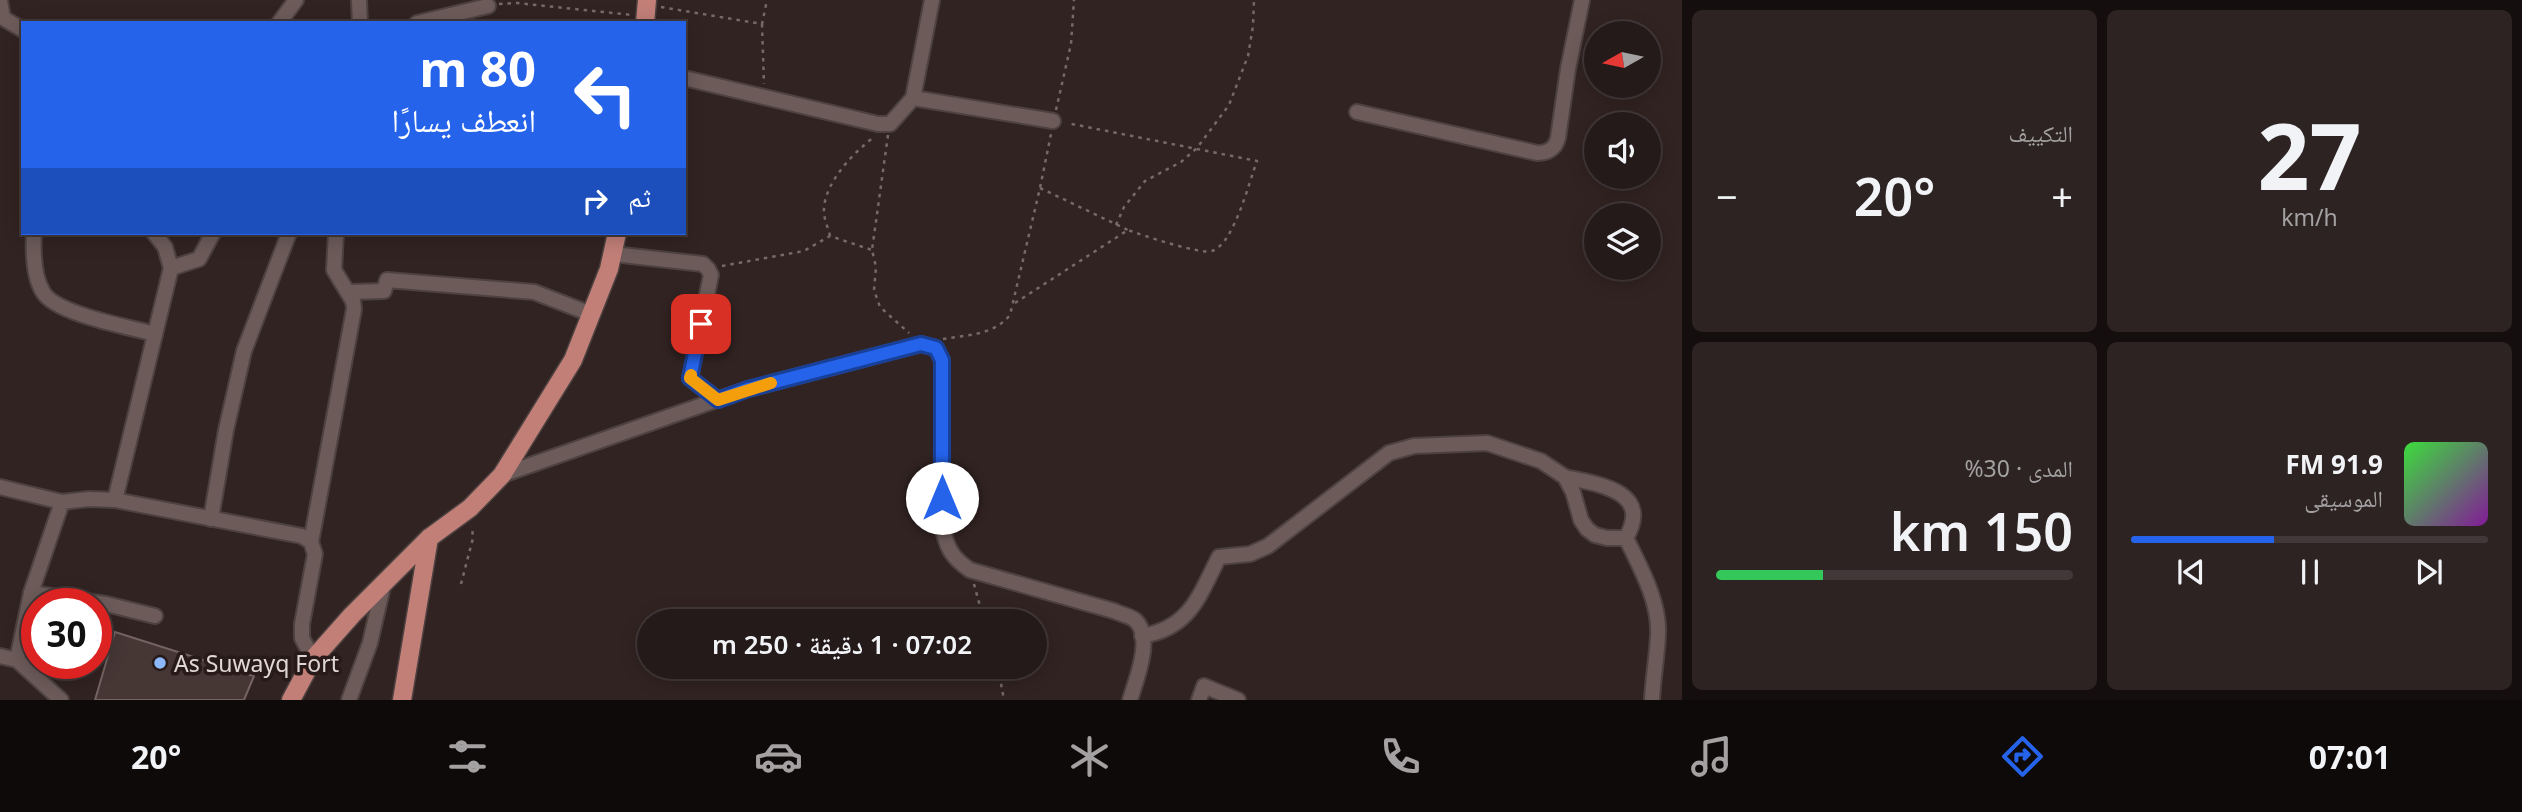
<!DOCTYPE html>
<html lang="ar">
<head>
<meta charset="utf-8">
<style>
	body { margin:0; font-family:"Noto Sans","Noto Naskh Arabic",sans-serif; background:#2d2323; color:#f1f3f6; direction:rtl; height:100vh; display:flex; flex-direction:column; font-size:26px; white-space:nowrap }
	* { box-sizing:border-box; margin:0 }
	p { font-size:23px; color:#a3a1a2 }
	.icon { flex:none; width:38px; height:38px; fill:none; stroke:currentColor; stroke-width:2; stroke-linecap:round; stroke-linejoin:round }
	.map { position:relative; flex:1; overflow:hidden; direction:ltr }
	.side { display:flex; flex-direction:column; gap:10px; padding:10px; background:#140e0e; width:840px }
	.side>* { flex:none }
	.top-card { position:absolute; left:21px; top:21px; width:665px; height:214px; border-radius:0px; box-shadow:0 4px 18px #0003,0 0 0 2px #423839; direction:rtl; background:#2563eb; color:#fff; overflow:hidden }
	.needle { width:46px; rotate:261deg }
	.fabs { position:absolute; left:1584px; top:21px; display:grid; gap:14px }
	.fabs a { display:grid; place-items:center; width:77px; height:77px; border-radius:50%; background:#251a1a; box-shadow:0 4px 18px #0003,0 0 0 2px #423839; font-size:35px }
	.speed { position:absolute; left:21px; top:588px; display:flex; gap:14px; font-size:35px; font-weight:700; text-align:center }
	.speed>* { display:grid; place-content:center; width:91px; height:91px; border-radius:50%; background:#251a1a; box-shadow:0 4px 18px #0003,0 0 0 2px #423839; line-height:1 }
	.speed .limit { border:10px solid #d22; background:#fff; color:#111 }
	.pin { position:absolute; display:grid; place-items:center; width:60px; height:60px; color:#fff; margin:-30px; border-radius:14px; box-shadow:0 4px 10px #0006 }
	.me { position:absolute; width:77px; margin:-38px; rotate:0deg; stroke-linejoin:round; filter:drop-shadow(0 0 5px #0008) }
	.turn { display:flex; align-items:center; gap:24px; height:147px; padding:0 35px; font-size:32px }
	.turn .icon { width:91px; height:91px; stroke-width:2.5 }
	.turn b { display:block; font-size:49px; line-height:60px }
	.then { display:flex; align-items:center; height:66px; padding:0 35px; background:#0003; gap:14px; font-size:26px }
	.big { font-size:52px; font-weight:600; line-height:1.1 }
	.side .widget { flex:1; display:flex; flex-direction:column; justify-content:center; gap:10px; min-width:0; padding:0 24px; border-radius:10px; background:#2d2323 }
	.side .dial { align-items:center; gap:0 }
	.dial b { font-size:91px; line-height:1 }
	.song { display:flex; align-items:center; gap:21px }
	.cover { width:84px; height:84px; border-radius:10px; background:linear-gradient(135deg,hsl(120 70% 55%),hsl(290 70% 35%)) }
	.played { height:7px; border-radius:4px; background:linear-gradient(90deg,#2563eb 40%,#423839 40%) }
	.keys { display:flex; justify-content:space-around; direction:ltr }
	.heat { display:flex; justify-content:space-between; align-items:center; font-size:38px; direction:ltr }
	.charge { height:10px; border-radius:5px; background:linear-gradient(90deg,#34c759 30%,#423839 0) }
	.side .tiles { flex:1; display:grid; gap:10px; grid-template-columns:repeat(2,1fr) }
	.trip { position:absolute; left:637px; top:609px; width:410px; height:70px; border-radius:35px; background:#251a1a; box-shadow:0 4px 18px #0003,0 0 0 2px #423839; font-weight:600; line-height:70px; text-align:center; direction:rtl }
	.dock { display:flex; height:112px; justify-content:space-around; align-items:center; background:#0f0a0a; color:#a3a1a2 }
	.dock .icon { width:49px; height:49px }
	.dock .selected { color:#2563eb }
	.dock b { font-size:32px; color:#f1f3f6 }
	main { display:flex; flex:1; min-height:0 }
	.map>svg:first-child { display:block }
	.building { fill:#463735; stroke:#746361; stroke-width:2 }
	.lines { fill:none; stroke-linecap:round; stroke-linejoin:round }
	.minor-casing { stroke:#4d4240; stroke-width:18 }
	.major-casing { stroke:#4d4240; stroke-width:21 }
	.path { stroke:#766a69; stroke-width:2.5; stroke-dasharray:3.5 5; stroke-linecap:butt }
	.minor { stroke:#6c5b59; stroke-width:14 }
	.major { stroke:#c17f78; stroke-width:18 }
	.route-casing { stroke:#184099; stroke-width:18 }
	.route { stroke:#2563eb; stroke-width:12 }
	.slow { stroke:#f59e0b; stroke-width:12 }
	.poi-dot { fill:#8cb9fc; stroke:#271a18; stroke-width:2.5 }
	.labels { text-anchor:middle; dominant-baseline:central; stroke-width:7; stroke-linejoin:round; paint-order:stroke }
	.poi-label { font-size:23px; fill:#e0d7d5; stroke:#271a18; text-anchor:start }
</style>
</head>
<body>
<main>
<section class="side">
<div class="tiles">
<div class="widget dial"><b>27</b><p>km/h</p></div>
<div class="widget"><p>التكييف</p>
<div class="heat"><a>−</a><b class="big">20°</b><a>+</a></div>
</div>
<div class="widget">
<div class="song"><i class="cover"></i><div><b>91.9 FM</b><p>الموسيقى</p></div></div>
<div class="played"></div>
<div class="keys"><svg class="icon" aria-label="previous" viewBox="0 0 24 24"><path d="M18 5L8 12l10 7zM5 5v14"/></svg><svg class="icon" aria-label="pause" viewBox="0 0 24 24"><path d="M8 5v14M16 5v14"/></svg><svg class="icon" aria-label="next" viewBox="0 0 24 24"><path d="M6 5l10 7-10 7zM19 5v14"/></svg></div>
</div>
<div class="widget"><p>المدى · 30%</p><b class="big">150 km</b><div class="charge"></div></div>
</div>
</section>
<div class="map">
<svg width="1682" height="700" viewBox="0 0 1682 700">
	<rect width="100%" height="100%" fill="#312322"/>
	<polygon class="building" points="115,632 254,676 244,700 95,700"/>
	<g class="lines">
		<defs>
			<g id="minor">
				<polyline points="359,0 360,23"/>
				<polyline points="0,1 3,18 23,30"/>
				<polyline points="279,23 296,0"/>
				<polyline points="417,23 488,6"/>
				<polyline points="684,78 878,124 890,124 913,98 932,0"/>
				<polyline points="913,98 1053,121"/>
				<path d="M 1357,112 L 1537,153 C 1548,153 1555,149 1558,138 L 1568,69 L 1582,0"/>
				<path d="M 34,233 C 33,252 33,276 43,292 C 55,314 130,327 155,334"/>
				<polyline points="613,254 703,264 708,269 711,275 690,378 718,400"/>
				<polyline points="171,268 199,259 213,233"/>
				<polyline points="348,292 384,291 387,280 534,292 591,314"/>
				<path d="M 502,475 L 748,389 L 921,344 L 936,348 L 942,360 L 942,526 C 947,548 951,557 970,570 L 1114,611 C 1120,614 1130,616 1135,620 C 1154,637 1136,680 1130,700"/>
				<path d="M 1565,477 C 1598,484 1653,491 1626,538"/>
				<polyline points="0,487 62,502"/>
				<polyline points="115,500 171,268 165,247 154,233"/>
				<polyline points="211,519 226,430 244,351 289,233"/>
				<polyline points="311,542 354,309 353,301 334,270 336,233"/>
				<polyline points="31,593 106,604 155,616"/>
				<path d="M 1142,636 C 1190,628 1199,596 1219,557 L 1250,554 L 1268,546 L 1389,453 L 1414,446 L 1487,443 L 1541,461 L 1565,477 L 1573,492 L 1581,520 L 1587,529 L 1595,535 L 1607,538 L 1626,538 C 1640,567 1660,602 1658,635 C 1657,657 1653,678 1652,700"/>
				<polyline points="0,656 17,660 61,700"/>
				<polyline points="17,660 31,593 62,502 89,499 115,500 302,536 311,542 315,554 302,624 302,638 313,659"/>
				<polyline points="349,700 370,643 384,582"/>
				<polyline points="1199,700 1204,686 1238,700"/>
			</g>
			<g id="major">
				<polyline points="645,23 647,0"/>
				<polyline points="291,700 313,659 352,615 429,538 470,508 502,475 573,360 609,269 617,233"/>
				<polyline points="402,700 429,538"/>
			</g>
		</defs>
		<use href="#minor" class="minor-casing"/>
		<use href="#major" class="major-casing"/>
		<g class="path">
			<polyline points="499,4 517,3 632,15"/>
			<polyline points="661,7 762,24 767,0"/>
			<polyline points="762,24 764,84"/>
			<polyline points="1056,110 1071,44 1074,0"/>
			<polyline points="888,135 872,250 876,267 874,290 880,307 909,333"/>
			<polyline points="1040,188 1128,230"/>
			<polyline points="1116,225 1124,207 1145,181 1181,162 1197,148 1229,105 1248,56 1253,26 1254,0"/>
			<path d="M 830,236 C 828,227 823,217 824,209 C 825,182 854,152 874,137"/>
			<polyline points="722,266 804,251 830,236 872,250"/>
			<path d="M 1015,303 L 1128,230 C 1141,235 1202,255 1212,251 C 1234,244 1249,182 1257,161 L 1067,123"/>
			<path d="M 943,339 C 967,335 994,335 1010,315 L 1040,188 L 1051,134"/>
			<polyline points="461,584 473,538 472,526"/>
			<polyline points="974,584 984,621"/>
			<polyline points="998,667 1004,700"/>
		</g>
		<use href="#minor" class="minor"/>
		<use href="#major" class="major"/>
	</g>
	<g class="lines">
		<defs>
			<polyline id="route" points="701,324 690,378 718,400 748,389 921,344 936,348 942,360 942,498"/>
		</defs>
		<use href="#route" class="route-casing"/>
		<use href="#route" class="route"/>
		<polyline class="slow" points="691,375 690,378 718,400 771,383"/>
	</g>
	<circle class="poi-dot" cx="160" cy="663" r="7"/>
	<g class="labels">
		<g class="poi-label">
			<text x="174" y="663">As Suwayq Fort</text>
		</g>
	</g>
</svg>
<div class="fabs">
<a><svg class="needle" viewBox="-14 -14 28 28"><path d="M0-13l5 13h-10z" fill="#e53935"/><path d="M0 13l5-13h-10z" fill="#a3a1a2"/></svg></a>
<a><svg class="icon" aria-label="sound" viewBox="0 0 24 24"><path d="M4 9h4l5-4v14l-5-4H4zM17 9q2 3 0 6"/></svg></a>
<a><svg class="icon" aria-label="layers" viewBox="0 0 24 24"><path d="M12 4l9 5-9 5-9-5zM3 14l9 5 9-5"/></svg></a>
</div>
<div class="speed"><div class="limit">30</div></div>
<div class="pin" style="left:701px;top:324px;background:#d93025"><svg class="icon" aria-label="arrive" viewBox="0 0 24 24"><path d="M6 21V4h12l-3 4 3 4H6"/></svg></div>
<svg class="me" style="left:942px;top:498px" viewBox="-20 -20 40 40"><circle r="19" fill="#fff"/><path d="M0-13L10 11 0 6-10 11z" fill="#2563eb"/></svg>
<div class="trip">07:02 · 1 دقيقة · 250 m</div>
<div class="top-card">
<div class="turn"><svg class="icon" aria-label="left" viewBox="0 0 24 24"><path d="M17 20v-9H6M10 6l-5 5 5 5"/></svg><div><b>80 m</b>انعطف يسارًا</div></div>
<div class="then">ثم<svg class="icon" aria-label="right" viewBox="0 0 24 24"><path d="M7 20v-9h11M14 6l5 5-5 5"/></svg></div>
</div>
</div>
</main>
<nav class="dock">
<b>07:01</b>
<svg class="icon selected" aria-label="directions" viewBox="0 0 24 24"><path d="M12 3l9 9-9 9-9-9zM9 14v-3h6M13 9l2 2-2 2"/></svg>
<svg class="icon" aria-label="music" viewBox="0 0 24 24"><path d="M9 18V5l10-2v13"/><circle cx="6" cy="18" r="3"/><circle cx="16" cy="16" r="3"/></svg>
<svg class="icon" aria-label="phone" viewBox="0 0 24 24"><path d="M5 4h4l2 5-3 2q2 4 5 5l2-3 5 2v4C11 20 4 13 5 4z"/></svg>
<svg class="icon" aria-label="climate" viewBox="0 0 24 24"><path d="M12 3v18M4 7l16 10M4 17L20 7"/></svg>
<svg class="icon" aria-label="car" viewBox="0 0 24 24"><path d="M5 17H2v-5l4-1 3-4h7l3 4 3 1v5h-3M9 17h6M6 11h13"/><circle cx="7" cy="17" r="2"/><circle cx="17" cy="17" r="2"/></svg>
<svg class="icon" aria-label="filters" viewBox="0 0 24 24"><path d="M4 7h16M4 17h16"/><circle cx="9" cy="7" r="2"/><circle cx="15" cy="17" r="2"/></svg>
<b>20°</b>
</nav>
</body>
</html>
